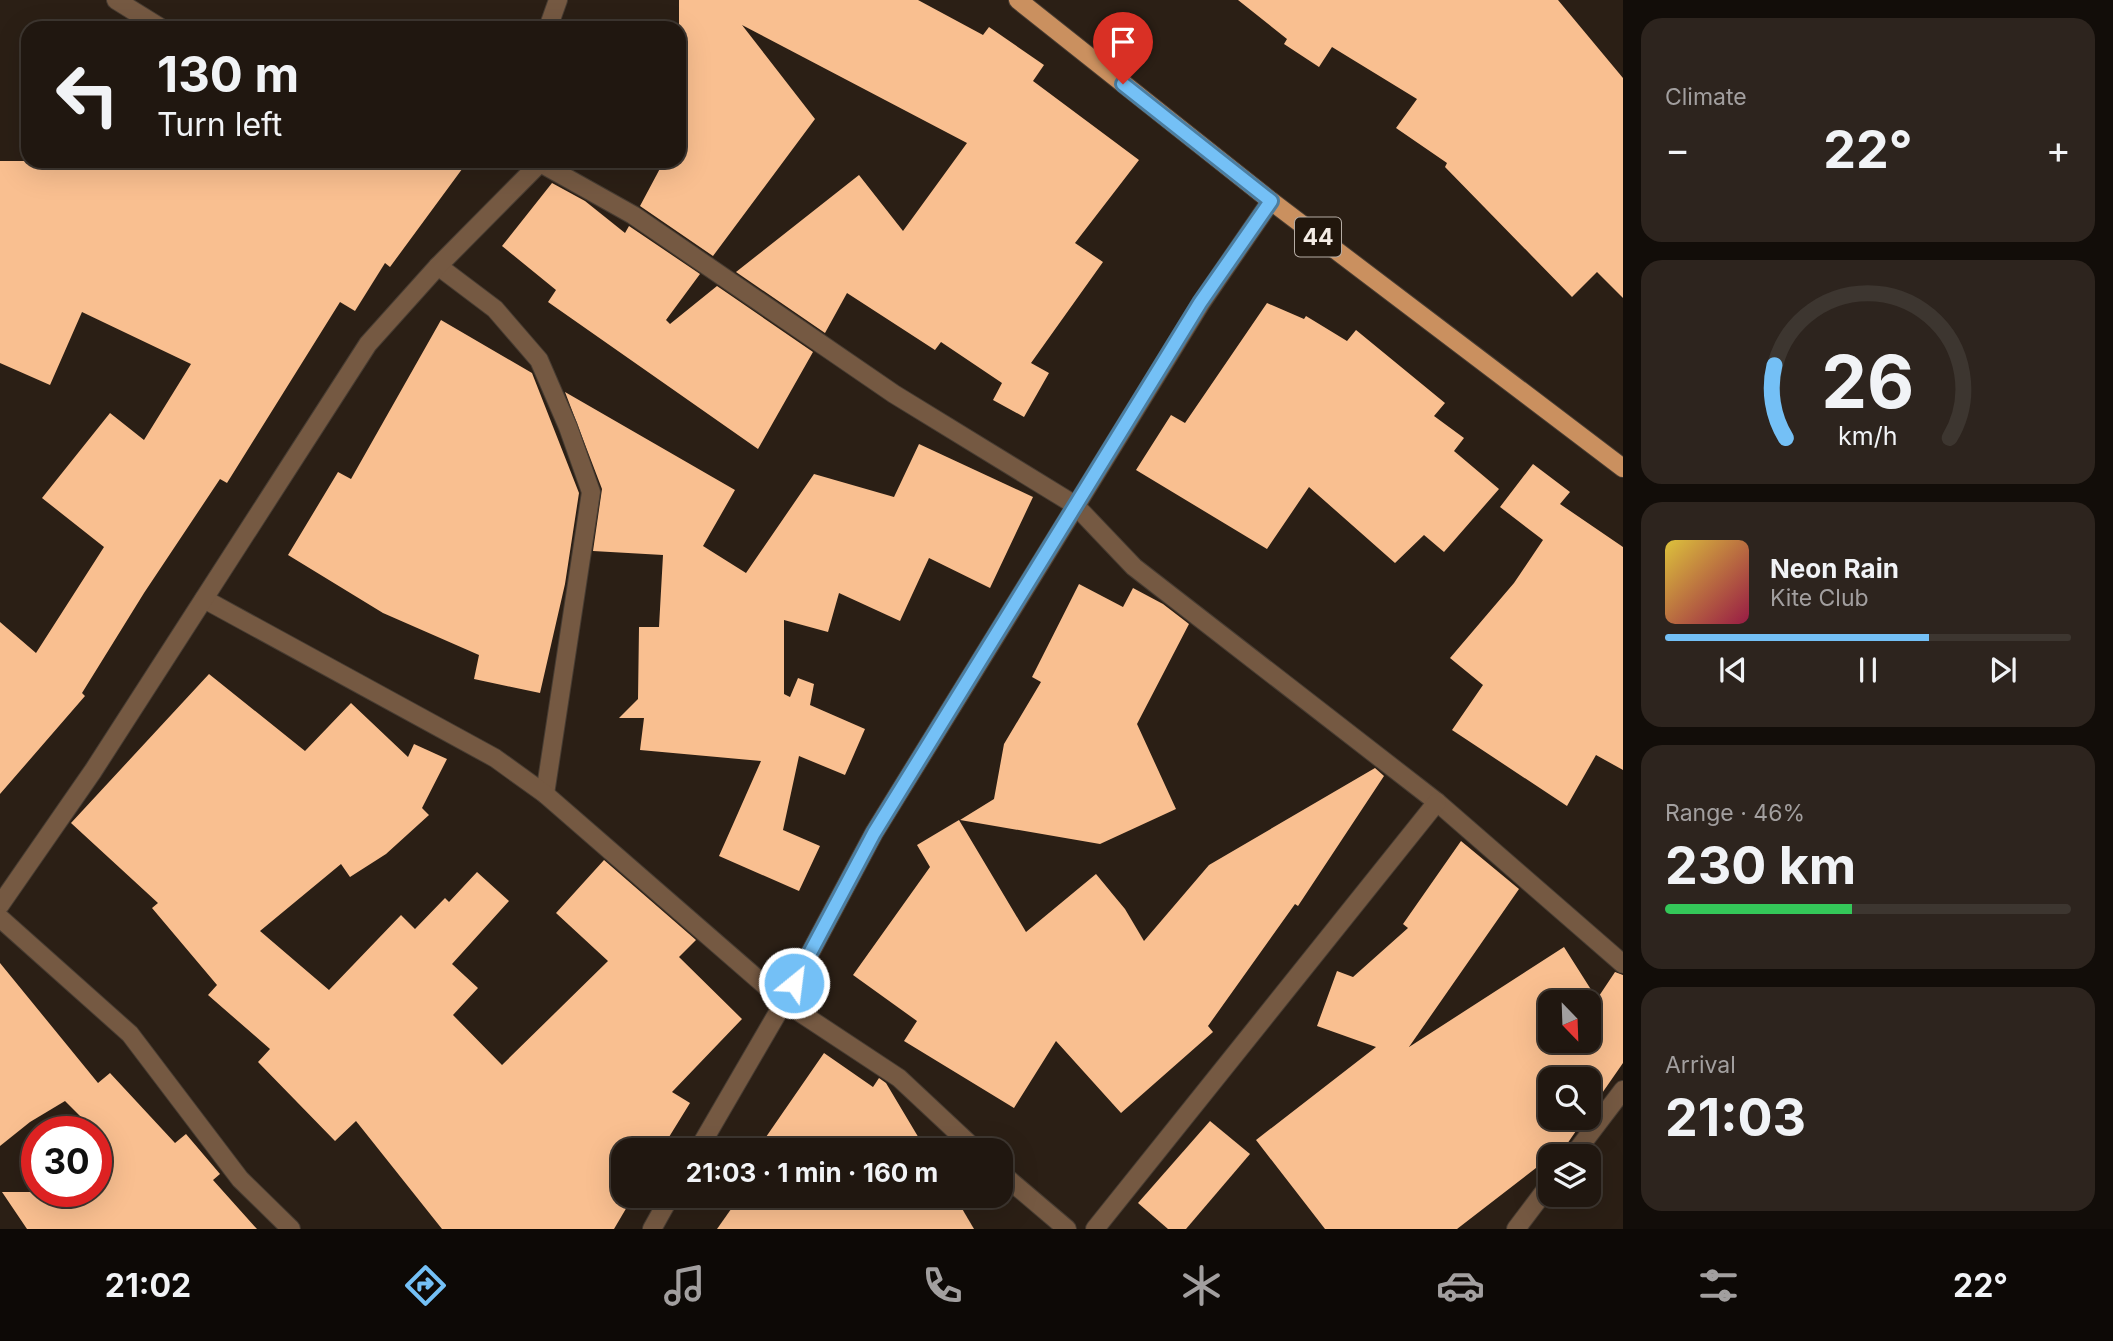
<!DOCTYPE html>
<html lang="en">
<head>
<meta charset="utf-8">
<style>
	body { margin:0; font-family:Inter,sans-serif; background:#2d241e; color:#f1f3f6; height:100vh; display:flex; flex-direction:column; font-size:26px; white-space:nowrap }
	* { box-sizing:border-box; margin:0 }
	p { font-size:23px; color:#a29f9f }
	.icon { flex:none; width:38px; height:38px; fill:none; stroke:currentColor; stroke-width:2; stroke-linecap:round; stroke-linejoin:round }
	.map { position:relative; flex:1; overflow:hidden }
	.details { display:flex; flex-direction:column; gap:18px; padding:18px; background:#120d09; width:490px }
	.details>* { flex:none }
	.hud { position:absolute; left:21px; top:21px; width:665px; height:147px; border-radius:21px; box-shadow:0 7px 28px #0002,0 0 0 2px #3d3630; background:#201710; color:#f1f3f6; overflow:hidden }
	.needle { width:46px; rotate:157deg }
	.controls { position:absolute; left:1538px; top:990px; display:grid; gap:14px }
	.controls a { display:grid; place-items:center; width:63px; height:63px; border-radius:14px; background:#201710; box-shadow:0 7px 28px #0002,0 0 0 2px #3d3630; font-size:35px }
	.speed { position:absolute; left:21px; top:1116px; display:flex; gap:14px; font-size:35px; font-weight:700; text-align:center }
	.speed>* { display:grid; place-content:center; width:91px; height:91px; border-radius:50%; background:#201710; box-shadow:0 7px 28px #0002,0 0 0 2px #3d3630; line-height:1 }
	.speed .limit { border:10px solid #d22; background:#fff; color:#111 }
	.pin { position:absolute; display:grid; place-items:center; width:60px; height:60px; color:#fff; margin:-72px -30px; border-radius:50% 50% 50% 0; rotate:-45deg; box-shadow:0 0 7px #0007 }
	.pin .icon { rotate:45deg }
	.me { position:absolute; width:77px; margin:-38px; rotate:29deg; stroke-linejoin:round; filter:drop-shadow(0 0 5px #0008) }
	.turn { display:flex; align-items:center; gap:24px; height:147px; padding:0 21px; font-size:32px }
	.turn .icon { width:91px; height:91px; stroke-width:2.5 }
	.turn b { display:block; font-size:49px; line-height:60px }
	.big { font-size:52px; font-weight:700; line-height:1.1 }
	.details .widget { flex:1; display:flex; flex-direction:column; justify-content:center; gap:10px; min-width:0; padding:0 24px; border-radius:21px; background:#2d241e }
	.details .dial { align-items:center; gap:0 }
	.dial svg { height:182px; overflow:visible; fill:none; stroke:#3d3630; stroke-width:7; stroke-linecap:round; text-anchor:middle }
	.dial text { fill:#f1f3f6; stroke:none }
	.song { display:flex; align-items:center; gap:21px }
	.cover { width:84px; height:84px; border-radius:10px; background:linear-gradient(135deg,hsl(50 70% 55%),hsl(340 70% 35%)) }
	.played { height:7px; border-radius:4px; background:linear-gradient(90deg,#74c0f6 65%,#3d3630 65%) }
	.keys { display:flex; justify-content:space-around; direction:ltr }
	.heat { display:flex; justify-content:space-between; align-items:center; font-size:38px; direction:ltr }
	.charge { height:10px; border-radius:5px; background:linear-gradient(90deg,#34c759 46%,#3d3630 0) }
	.trip { position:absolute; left:611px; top:1138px; width:402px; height:70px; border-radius:21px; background:#201710; box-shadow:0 7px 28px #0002,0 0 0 2px #3d3630; font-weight:700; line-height:70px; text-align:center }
	.menu { display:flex; height:112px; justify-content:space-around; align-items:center; background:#0d0906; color:#a29f9f }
	.menu .icon { width:49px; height:49px }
	.menu .selected { color:#74c0f6 }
	.menu b { font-size:32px; color:#f1f3f6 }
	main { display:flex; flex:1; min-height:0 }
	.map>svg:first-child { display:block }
	.building { fill:#f9bf90; fill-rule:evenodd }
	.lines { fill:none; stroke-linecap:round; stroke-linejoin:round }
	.minor-casing { stroke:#473c32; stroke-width:20 }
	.primary-casing { stroke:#473c32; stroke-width:20 }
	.minor { stroke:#755942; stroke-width:18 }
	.primary { stroke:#ca905f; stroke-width:18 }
	.route-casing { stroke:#4b7da0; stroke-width:18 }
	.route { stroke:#74c0f6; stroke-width:12 }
	.labels { text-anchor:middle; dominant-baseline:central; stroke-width:7; stroke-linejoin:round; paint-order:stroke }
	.shield { fill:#21160c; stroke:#b5aca4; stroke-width:2 }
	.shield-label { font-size:23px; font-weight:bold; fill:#f4ece5 }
</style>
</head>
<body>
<main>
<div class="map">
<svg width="1623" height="1229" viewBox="0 0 1623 1229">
	<rect width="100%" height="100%" fill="#2b1f15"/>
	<g class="building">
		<polygon points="679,0 918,0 983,35 989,27 1044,65 1033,81 1139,160 1075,243 1103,262 1031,363 1049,373 1024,417 993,400 1002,383 941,342 935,350 847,293 825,333 736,272 859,175 903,231 967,143 742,25 815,119 713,256 640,206 664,161 679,161"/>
		<polygon points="1238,0 1558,0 1623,78 1623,298 1597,272 1572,297 1445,167 1447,163 1396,128 1417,99 1332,47 1319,67 1284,44 1287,39"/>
		<polygon points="0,161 468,161 390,267 385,263 355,311 340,302 227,483 220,479 144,593 82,693 85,696 0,794 0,622 36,653 104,547 42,498 110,413 144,440 191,364 82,312 50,385 0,363"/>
		<polygon points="552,183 585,201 625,233 629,226 700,274 666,320 670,324 717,286 813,352 758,449 548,302 556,290 502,246"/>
		<polygon points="1267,303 1304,319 1306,316 1347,341 1356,330 1445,403 1434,416 1464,438 1454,451 1499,489 1444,552 1424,535 1395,563 1309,487 1267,549 1136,470 1171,415 1185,423"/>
		<polygon points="441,320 532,373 579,493 565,584 540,693 474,679 479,655 383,613 288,555 338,472 351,479"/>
		<polygon points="565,392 735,490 703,546 746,573 814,474 894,497 919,444 1033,497 990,588 929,558 900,621 839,593 828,632 784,620 784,694 790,697 798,678 814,684 810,705 865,729 845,775 799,756 783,830 820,846 799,891 719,856 761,761 640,750 644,718 619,718 638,699 639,627 659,627 663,555 593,551 602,489"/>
		<polygon points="1533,464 1570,492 1560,504 1623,547 1623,770 1596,755 1567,806 1452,730 1483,685 1450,658 1514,583 1543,540 1500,507"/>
		<polygon points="1079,584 1123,607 1133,588 1163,604 1189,624 1137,724 1176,809 1100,844 960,820 994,799 1004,744 1041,682 1032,677"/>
		<polygon points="209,674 305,751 351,703 408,757 414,744 447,759 422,808 429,815 386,854 350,877 341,864 260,931 329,990 401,915 415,929 445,898 449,902 477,872 509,901 452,964 478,988 453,1015 502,1065 608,961 556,913 604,860 696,940 679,957 742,1019 672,1092 690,1103 661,1150 623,1150 623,1195 634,1195 614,1229 442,1229 356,1121 335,1141 258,1062 270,1049 208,995 217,985 152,908 158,903 71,823"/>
		<polygon points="1375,768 1384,776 1298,906 1295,904 1208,1026 1213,1032 1121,1113 1056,1041 1014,1108 904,1041 917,1021 853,975 930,867 917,845 959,820 1026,932 1096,874 1125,909 1144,941 1209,865"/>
		<path d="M 1461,841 L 1519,889 L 1409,1047 L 1564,947 L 1597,999 L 1615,972 L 1623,975 L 1623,1063 L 1589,1112 L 1589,1080 L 1550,1080 L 1550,1118 L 1585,1118 L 1567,1144 L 1457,1229 L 1325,1229 L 1256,1140 L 1376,1047 L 1317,1026 L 1337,971 L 1353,977 L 1408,928 L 1403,924 ZM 1550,1003 L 1589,1003 L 1589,1041 L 1550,1041 Z"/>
		<polygon points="0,963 98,1083 110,1073 175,1143 186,1134 220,1174 213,1180 257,1229 27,1229 2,1192 96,1192 96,1132 65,1101 30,1122 0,1146"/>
		<polygon points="824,1053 873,1087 879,1078 886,1083 926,1150 757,1150"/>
		<polygon points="1210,1121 1250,1154 1186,1229 1168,1229 1138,1203"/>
		<polygon points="741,1195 954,1195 974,1229 717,1229"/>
	</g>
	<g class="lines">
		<defs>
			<g id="minor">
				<polyline points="116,0 161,28"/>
				<polyline points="548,28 558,0"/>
				<polyline points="542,164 633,215 894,394 1075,505 1134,567 1437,802 1623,964"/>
				<polyline points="438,266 495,309 539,360 568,427 591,492 545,794"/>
				<polyline points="204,599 495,758 545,794 784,1002 698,1150"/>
				<polyline points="0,905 93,771 368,344 438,266 542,161"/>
				<polyline points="0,918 130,1034 240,1179 291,1229"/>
				<polyline points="976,1150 899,1078 784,1002 874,833 1201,303 1271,201"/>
				<polyline points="1572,1157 1623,1090"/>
				<polyline points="1001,1173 1067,1229"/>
				<polyline points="652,1229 671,1195"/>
				<polyline points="1095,1229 1437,802"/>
				<polyline points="1516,1229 1550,1184"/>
			</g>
			<polyline id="primary" points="1018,0 1271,201 1623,468"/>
		</defs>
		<use href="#minor" class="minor-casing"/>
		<use href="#primary" class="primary-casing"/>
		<use href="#minor" class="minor"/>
		<use href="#primary" class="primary"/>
	</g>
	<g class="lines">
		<defs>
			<polyline id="route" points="794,983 874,833 1200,303 1271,201 1123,84"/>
		</defs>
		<use href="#route" class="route-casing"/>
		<use href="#route" class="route"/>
	</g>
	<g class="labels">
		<rect class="shield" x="1295" y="217.5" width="46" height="39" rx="5"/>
		<g class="shield-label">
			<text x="1318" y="237">44</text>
		</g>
	</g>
</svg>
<div class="controls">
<a><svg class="needle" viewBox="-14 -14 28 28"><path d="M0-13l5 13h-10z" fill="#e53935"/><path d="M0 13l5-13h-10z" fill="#a29f9f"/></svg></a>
<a><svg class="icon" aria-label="search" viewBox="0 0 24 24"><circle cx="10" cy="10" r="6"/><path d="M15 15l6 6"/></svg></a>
<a><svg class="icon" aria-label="layers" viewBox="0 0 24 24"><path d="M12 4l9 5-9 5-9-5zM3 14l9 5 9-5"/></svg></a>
</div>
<div class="speed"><div class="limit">30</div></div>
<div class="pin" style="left:1123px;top:84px;background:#d93025"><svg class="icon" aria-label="arrive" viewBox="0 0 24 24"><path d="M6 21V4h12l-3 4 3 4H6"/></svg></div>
<svg class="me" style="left:794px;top:983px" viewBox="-20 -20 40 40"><circle r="17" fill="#74c0f6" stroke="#fff" stroke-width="3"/><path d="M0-11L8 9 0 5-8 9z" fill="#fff"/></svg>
<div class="trip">21:03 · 1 min · 160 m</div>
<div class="hud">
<div class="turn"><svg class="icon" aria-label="left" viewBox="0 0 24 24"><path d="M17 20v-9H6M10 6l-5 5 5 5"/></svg><div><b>130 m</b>Turn left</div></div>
</div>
</div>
<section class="details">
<div class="widget"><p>Climate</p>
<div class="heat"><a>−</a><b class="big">22°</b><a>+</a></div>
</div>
<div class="widget dial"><svg viewBox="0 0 100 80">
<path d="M14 69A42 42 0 1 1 86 69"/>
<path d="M14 69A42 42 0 0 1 9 37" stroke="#74c0f6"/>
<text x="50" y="56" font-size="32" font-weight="700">26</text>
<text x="50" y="72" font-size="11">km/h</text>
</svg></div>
<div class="widget">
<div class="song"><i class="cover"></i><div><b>Neon Rain</b><p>Kite Club</p></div></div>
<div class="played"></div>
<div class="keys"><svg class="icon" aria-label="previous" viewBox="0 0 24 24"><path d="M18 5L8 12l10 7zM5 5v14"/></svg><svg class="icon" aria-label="pause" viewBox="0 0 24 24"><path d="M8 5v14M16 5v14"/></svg><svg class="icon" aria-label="next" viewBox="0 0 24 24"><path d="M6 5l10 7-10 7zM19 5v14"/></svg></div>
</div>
<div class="widget"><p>Range · 46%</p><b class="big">230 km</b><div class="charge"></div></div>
<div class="widget"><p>Arrival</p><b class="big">21:03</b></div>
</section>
</main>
<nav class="menu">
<b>21:02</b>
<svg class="icon selected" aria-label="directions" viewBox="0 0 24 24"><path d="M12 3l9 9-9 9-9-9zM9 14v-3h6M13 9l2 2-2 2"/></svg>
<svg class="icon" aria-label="music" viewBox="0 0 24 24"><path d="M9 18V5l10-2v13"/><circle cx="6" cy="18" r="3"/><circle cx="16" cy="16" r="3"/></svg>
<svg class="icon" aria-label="phone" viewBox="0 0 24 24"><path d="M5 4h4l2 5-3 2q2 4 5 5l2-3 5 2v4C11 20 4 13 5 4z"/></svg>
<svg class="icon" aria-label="climate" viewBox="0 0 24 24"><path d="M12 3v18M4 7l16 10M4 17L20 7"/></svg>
<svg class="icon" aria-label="car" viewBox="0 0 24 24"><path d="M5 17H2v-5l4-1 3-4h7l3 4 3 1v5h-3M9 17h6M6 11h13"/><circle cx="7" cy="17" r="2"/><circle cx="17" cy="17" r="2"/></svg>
<svg class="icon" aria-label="filters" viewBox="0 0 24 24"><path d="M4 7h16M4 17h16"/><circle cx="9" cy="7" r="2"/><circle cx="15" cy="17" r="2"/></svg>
<b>22°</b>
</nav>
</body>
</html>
